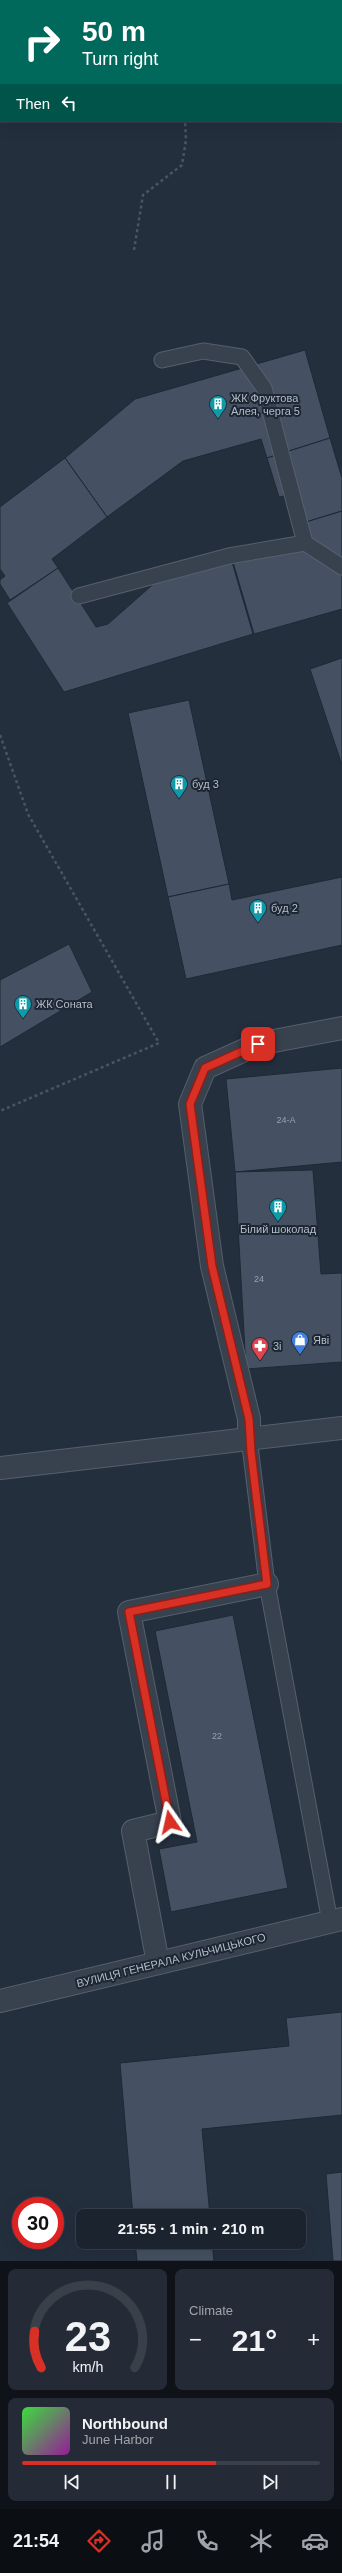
<!DOCTYPE html>
<html lang="en">
<head>
<meta charset="utf-8">
<style>
	body { margin:0; font-family:Helvetica,sans-serif; background:#242b36; color:#f1f3f6; height:100vh; display:flex; flex-direction:column; font-size:15px; white-space:nowrap }
	* { box-sizing:border-box; margin:0 }
	p { font-size:13px; color:#a0a4aa }
	.icon { flex:none; width:22px; height:22px; fill:none; stroke:currentColor; stroke-width:2; stroke-linecap:round; stroke-linejoin:round }
	.map { position:relative; height:2261px; overflow:hidden }
	.panel { display:flex; flex-direction:column; gap:8px; padding:8px; background:#0f1319; flex:1 }
	.panel>* { flex:none }
	.hud { position:absolute; left:0px; top:0px; width:342px; height:122px; box-shadow:0 4px 16px #0002,0 0 0 1px #39404a; background:#00695c; color:#fff; overflow:hidden }
	.speed { position:absolute; left:12px; top:2197px; display:flex; gap:8px; font-size:20px; font-weight:700; text-align:center }
	.speed>* { display:grid; place-content:center; width:52px; height:52px; border-radius:50%; background:#1b232e; box-shadow:0 4px 16px #0002,0 0 0 1px #39404a; line-height:1 }
	.speed .limit { border:6px solid #d22; background:#fff; color:#111 }
	.pin { position:absolute; display:grid; place-items:center; width:34px; height:34px; color:#fff; margin:-17px; border-radius:8px; box-shadow:0 2px 6px #0006 }
	.me { position:absolute; width:44px; margin:-22px; rotate:349deg; stroke-linejoin:round; filter:drop-shadow(0 0 3px #0008) }
	.turn { display:flex; align-items:center; gap:14px; height:84px; padding:0 16px; font-size:18px }
	.turn .icon { width:52px; height:52px; stroke-width:2.5 }
	.turn b { display:block; font-size:28px; line-height:34px }
	.then { display:flex; align-items:center; height:38px; padding:0 16px; background:#0003; gap:8px; font-size:15px }
	.big { font-size:30px; font-weight:800; line-height:1.1 }
	.panel .widget { flex:1; display:flex; flex-direction:column; justify-content:center; gap:6px; min-width:0; padding:0 14px; border-radius:8px; background:#242b36 }
	.panel .dial { align-items:center; gap:0 }
	.dial svg { height:104px; overflow:visible; fill:none; stroke:#39404a; stroke-width:7; stroke-linecap:round; text-anchor:middle }
	.dial text { fill:#f1f3f6; stroke:none }
	.song { display:flex; align-items:center; gap:12px }
	.cover { width:48px; height:48px; border-radius:6px; background:linear-gradient(135deg,hsl(120 70% 55%),hsl(300 70% 35%)) }
	.played { height:4px; border-radius:2px; background:linear-gradient(90deg,#d93025 65%,#39404a 65%) }
	.keys { display:flex; justify-content:space-around; direction:ltr }
	.heat { display:flex; justify-content:space-between; align-items:center; font-size:22px; direction:ltr }
	.panel .tiles { flex:1; display:grid; gap:8px; grid-template-columns:1fr 1fr }
	.widget:last-child { grid-column:span 2 }
	.trip { position:absolute; left:76px; top:2209px; width:230px; height:40px; border-radius:8px; background:#1b232e; box-shadow:0 4px 16px #0002,0 0 0 1px #39404a; font-weight:800; line-height:40px; text-align:center }
	.dock { display:flex; height:64px; justify-content:space-around; align-items:center; background:#0b0e12; color:#a0a4aa }
	.dock .icon { width:28px; height:28px }
	.dock .on { color:#d93025 }
	.dock b { font-size:18px; color:#f1f3f6 }
	.map>svg:first-child { display:block }
	.building { fill:#455162; stroke:#1f2835 }
	.lines { fill:none; stroke-linecap:round; stroke-linejoin:round }
	.service-casing { stroke:#565f6c; stroke-width:17 }
	.minor-casing { stroke:#565f6c; stroke-width:24 }
	.path { stroke:#44595c; stroke-width:2.5; stroke-dasharray:3 3; stroke-linecap:butt }
	.service { stroke:#38414e; stroke-width:15 }
	.minor { stroke:#38414e; stroke-width:22 }
	.route-casing { stroke:#8d1f18; stroke-width:10 }
	.route { stroke:#d93025; stroke-width:7 }
	.labels { text-anchor:middle; dominant-baseline:central; stroke-width:4; stroke-linejoin:round; paint-order:stroke }
	.number-label { font-size:9px; fill:#98a1af }
	.poi-label { font-size:11px; fill:#b4bcc9; stroke:#1d2633; text-anchor:start }
	.street-label { font-size:11px; fill:#b4bcc9; stroke:#1d2633 }
</style>
</head>
<body>
<div class="map">
<svg width="342" height="2261" viewBox="0 0 342 2261">
	<rect width="100%" height="100%" fill="#242f3e"/>
	<g class="building">
		<polygon points="305,350 330,438 267,458 261,439 183,461 107,517 65,458 135,399"/>
		<polygon points="330,438 342,478 342,511 293,526 284,496 279,497 267,458"/>
		<polygon points="65,458 107,517 52,559 58,568 10,600 0,584 0,580 5,576 0,569 0,507"/>
		<polygon points="342,511 342,609 254,634 233,562 298,545 293,526"/>
		<polygon points="232,562 253,634 64,692 7,603 58,568 96,627 108,624 158,580"/>
		<polygon points="342,658 342,765 310,669"/>
		<polygon points="189,700 229,884 168,897 128,713"/>
		<polygon points="342,877 342,945 186,979 168,897 229,884 232,900"/>
		<polygon points="69,944 92,992 0,1047 0,980"/>
		<polygon points="342,1068 342,1162 235,1172 226,1079"/>
		<polygon points="313,1170 321,1274 342,1273 342,1362 246,1369 235,1172"/>
		<polygon points="233,1615 288,1888 171,1912 159,1849 197,1842 155,1631"/>
		<polygon points="342,2012 342,2115 202,2129 210,2216 133,2216 120,2063 289,2046 286,2018"/>
		<polygon points="342,2172 342,2261 333,2261 326,2174"/>
		<polygon points="135,2242 212,2242 214,2261 137,2261"/>
	</g>
	<g class="lines">
		<defs>
			<g id="service">
				<polyline points="162,360 203,351 242,357 264,388 305,543"/>
				<polyline points="79,596 229,556 305,543 342,567"/>
				<polyline points="249,1438 267,1584 330,1922"/>
			</g>
			<g id="minor">
				<polyline points="249,1438 249,1419 212,1266 190,1104 205,1068 258,1044 342,1028"/>
				<polyline points="0,1468 342,1428"/>
				<polyline points="158,1963 133,1831 170,1822 129,1612 267,1584"/>
				<polyline points="0,2001 342,1919"/>
			</g>
		</defs>
		<use href="#service" class="service-casing"/>
		<use href="#minor" class="minor-casing"/>
		<g class="path">
			<polyline points="242,1 243,0"/>
			<polyline points="134,250 143,195 182,165 186,140 185,121"/>
			<polyline points="0,735 28,814 159,1043 0,1111"/>
		</g>
		<use href="#service" class="service"/>
		<use href="#minor" class="minor"/>
	</g>
	<g class="lines">
		<defs>
			<polyline id="route" points="170,1822 129,1612 267,1584 251,1452 249,1419 212,1266 190,1104 205,1068 258,1044"/>
		</defs>
		<use href="#route" class="route-casing"/>
		<use href="#route" class="route"/>
	</g>
	<defs>
		<symbol id="building-pin" viewBox="-11 -11 22 30"><path d="M0 17L-7.5 6A9.5 9.5 0 1 1 7.5 6Z" fill="#0f9aa8" stroke="#1d2633"/><path d="M-4-6H4V6H1V3H-1V6H-4ZM-2.5-4.3h1.7v1.8h-1.7ZM.8-4.3h1.7v1.8H.8ZM-2.5-1h1.7V.8h-1.7ZM.8-1h1.7V.8H.8Z" fill="#fff"/></symbol>
		<symbol id="shop-pin" viewBox="-11 -11 22 30"><path d="M0 17L-7.5 6A9.5 9.5 0 1 1 7.5 6Z" fill="#3f7fe0" stroke="#1d2633"/><path d="M-5-2.5h2.3a2.7 3.5 0 0 1 5.4 0H5L5.5 6h-11ZM-1.5-2.5h3a1.5 2.3 0 0 0-3 0Z" fill="#fff"/></symbol>
		<symbol id="pharmacy-pin" viewBox="-11 -11 22 30"><path d="M0 17L-7.5 6A9.5 9.5 0 1 1 7.5 6Z" fill="#e0444e" stroke="#1d2633"/><path d="M-2-6h4v4h4v4h-4v4h-4v-4h-4v-4h4Z" fill="#fff"/></symbol>
	</defs>
	<g fill-rule="evenodd">
		<use href="#building-pin" x="208" y="394" width="20" height="27"/>
		<use href="#building-pin" x="169" y="774" width="20" height="27"/>
		<use href="#building-pin" x="248" y="898" width="20" height="27"/>
		<use href="#building-pin" x="13" y="994" width="20" height="27"/>
		<use href="#building-pin" x="268" y="1197" width="20" height="27"/>
		<use href="#shop-pin" x="290" y="1330" width="20" height="27"/>
		<use href="#pharmacy-pin" x="250" y="1336" width="20" height="27"/>
	</g>
	<g class="labels">
		<g class="number-label">
			<text x="286" y="1120">24-А</text>
			<text x="259" y="1279">24</text>
			<text x="217" y="1736">22</text>
		</g>
		<g class="poi-label">
			<text x="231" y="398">ЖК Фруктова<tspan x="231" dy="13">Алея, черга 5</tspan></text>
			<text x="192" y="784">буд 3</text>
			<text x="271" y="908">буд 2</text>
			<text x="36" y="1004">ЖК Соната</text>
			<text x="278" y="1229" text-anchor="middle">Білий шоколад</text>
			<text x="313" y="1340">Яві</text>
			<text x="273" y="1346">3і</text>
		</g>
		<g class="street-label">
			<text transform="translate(171 1960) rotate(-14)">ВУЛИЦЯ ГЕНЕРАЛА КУЛЬЧИЦЬКОГО</text>
		</g>
	</g>
</svg>
<div class="speed"><div class="limit">30</div></div>
<div class="pin" style="left:258px;top:1044px;background:#d93025"><svg class="icon" aria-label="arrive" viewBox="0 0 24 24"><path d="M6 21V4h12l-3 4 3 4H6"/></svg></div>
<svg class="me" style="left:170px;top:1822px" viewBox="-20 -20 40 40"><path d="M0-17L14 15 0 8-14 15z" fill="#d93025" stroke="#fff" stroke-width="4"/></svg>
<div class="trip">21:55 · 1 min · 210 m</div>
<div class="hud">
<div class="turn"><svg class="icon" aria-label="right" viewBox="0 0 24 24"><path d="M7 20v-9h11M14 6l5 5-5 5"/></svg><div><b>50 m</b>Turn right</div></div>
<div class="then">Then<svg class="icon" aria-label="left" viewBox="0 0 24 24"><path d="M17 20v-9H6M10 6l-5 5 5 5"/></svg></div>
</div>
</div>
<section class="panel">
<div class="tiles">
<div class="widget dial"><svg viewBox="0 0 100 80">
<path d="M14 69A42 42 0 1 1 86 69"/>
<path d="M14 69A42 42 0 0 1 9 41" stroke="#d93025"/>
<text x="50" y="56" font-size="32" font-weight="700">23</text>
<text x="50" y="72" font-size="11">km/h</text>
</svg></div>
<div class="widget"><p>Climate</p>
<div class="heat"><a>−</a><b class="big">21°</b><a>+</a></div>
</div>
<div class="widget">
<div class="song"><i class="cover"></i><div><b>Northbound</b><p>June Harbor</p></div></div>
<div class="played"></div>
<div class="keys"><svg class="icon" aria-label="previous" viewBox="0 0 24 24"><path d="M18 5L8 12l10 7zM5 5v14"/></svg><svg class="icon" aria-label="pause" viewBox="0 0 24 24"><path d="M8 5v14M16 5v14"/></svg><svg class="icon" aria-label="next" viewBox="0 0 24 24"><path d="M6 5l10 7-10 7zM19 5v14"/></svg></div>
</div>
</div>
</section>
<nav class="dock">
<b>21:54</b>
<svg class="icon on" aria-label="directions" viewBox="0 0 24 24"><path d="M12 3l9 9-9 9-9-9zM9 14v-3h6M13 9l2 2-2 2"/></svg>
<svg class="icon" aria-label="music" viewBox="0 0 24 24"><path d="M9 18V5l10-2v13"/><circle cx="6" cy="18" r="3"/><circle cx="16" cy="16" r="3"/></svg>
<svg class="icon" aria-label="phone" viewBox="0 0 24 24"><path d="M5 4h4l2 5-3 2q2 4 5 5l2-3 5 2v4C11 20 4 13 5 4z"/></svg>
<svg class="icon" aria-label="climate" viewBox="0 0 24 24"><path d="M12 3v18M4 7l16 10M4 17L20 7"/></svg>
<svg class="icon" aria-label="car" viewBox="0 0 24 24"><path d="M5 17H2v-5l4-1 3-4h7l3 4 3 1v5h-3M9 17h6M6 11h13"/><circle cx="7" cy="17" r="2"/><circle cx="17" cy="17" r="2"/></svg>
</nav>
</body>
</html>
